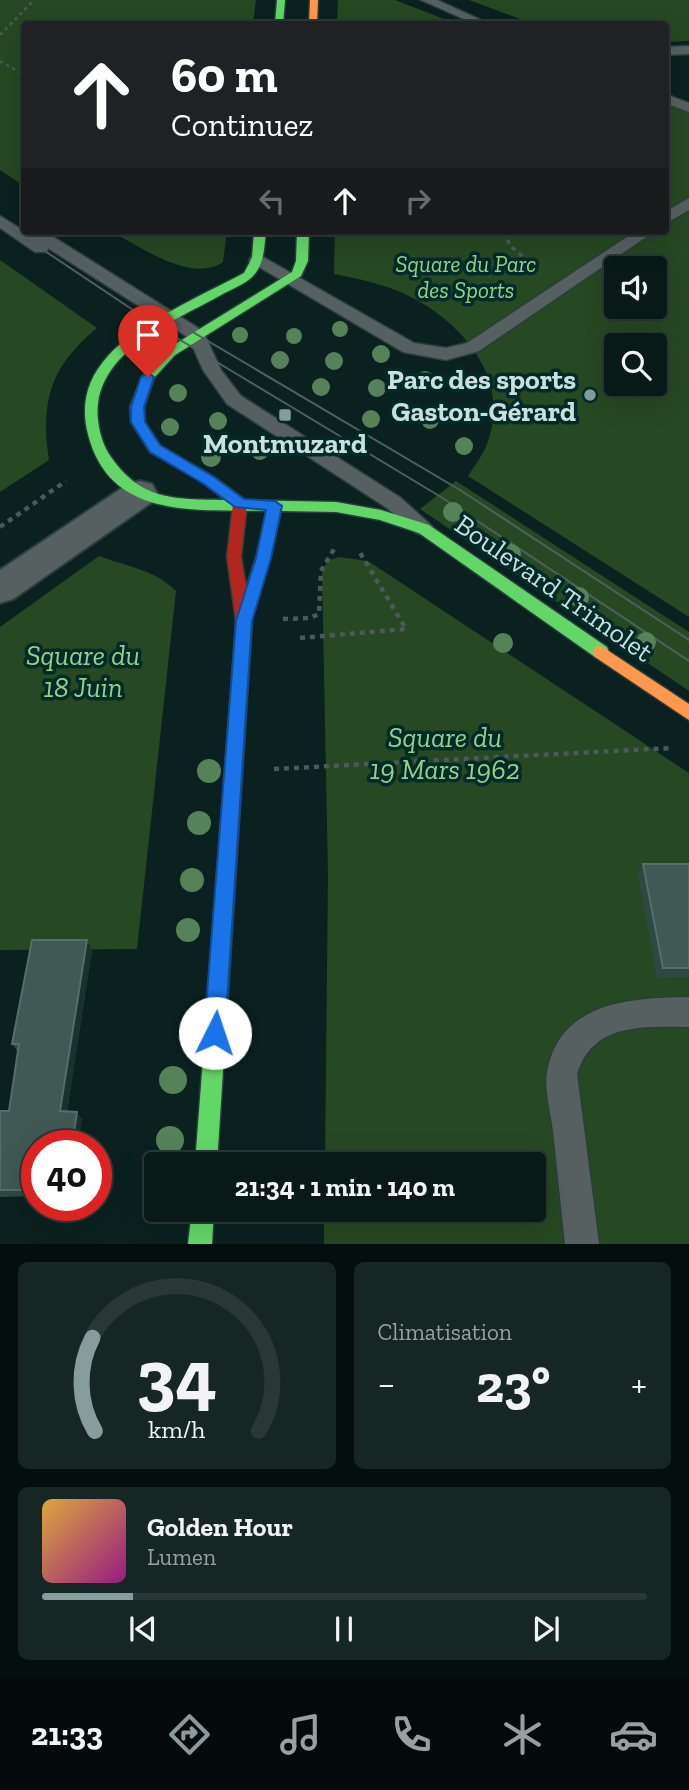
<!DOCTYPE html>
<html lang="fr">
<head>
<meta charset="utf-8">
<style>
	body { margin:0; font-family:"Zilla Slab",serif; background:#162625; color:#f1f3f6; height:100vh; display:flex; flex-direction:column; font-size:26px; white-space:nowrap }
	* { box-sizing:border-box; margin:0 }
	p { font-size:23px; color:#98a0a2 }
	.icon { flex:none; width:38px; height:38px; fill:none; stroke:currentColor; stroke-width:2; stroke-linecap:round; stroke-linejoin:round }
	.map { position:relative; height:1244px; overflow:hidden }
	.panel { display:flex; flex-direction:column; gap:18px; padding:18px; background:#040e0d; flex:1 }
	.panel>* { flex:none }
	.hud { position:absolute; left:21px; top:21px; width:648px; height:214px; border-radius:7px; box-shadow:0 7px 28px #0002,0 0 0 2px #293837; background:#202124; color:#fff; overflow:hidden }
	.buttons { position:absolute; left:604px; top:256px; display:grid; gap:14px }
	.buttons a { display:grid; place-items:center; width:63px; height:63px; border-radius:7px; background:#081918; box-shadow:0 7px 28px #0002,0 0 0 2px #293837; font-size:35px }
	.speed { position:absolute; left:21px; top:1130px; display:flex; gap:14px; font-size:35px; font-weight:700; text-align:center }
	.speed>* { display:grid; place-content:center; width:91px; height:91px; border-radius:50%; background:#081918; box-shadow:0 7px 28px #0002,0 0 0 2px #293837; line-height:1 }
	.speed .limit { border:10px solid #d22; background:#fff; color:#111 }
	.pin { position:absolute; display:grid; place-items:center; width:60px; height:60px; color:#fff; margin:-72px -30px; border-radius:50% 50% 50% 0; rotate:-45deg; box-shadow:0 0 7px #0007 }
	.pin .icon { rotate:45deg }
	.me { position:absolute; width:77px; margin:-38px; rotate:4deg; stroke-linejoin:round; filter:drop-shadow(0 0 5px #0008) }
	.turn { display:flex; align-items:center; gap:24px; height:147px; padding:0 35px; font-size:32px }
	.turn .icon { width:91px; height:91px; stroke-width:2.5 }
	.turn b { display:block; font-size:49px; line-height:60px }
	.lanes { display:flex; align-items:center; height:66px; padding:0 35px; background:#0003; justify-content:center; gap:35px; direction:ltr }
	.lanes .off { opacity:.35 }
	.big { font-size:52px; font-weight:700; line-height:1.1 }
	.panel .tile { flex:1; display:flex; flex-direction:column; justify-content:center; gap:10px; min-width:0; padding:0 24px; border-radius:10px; background:#162625 }
	.panel .dial { align-items:center; gap:0 }
	.dial svg { height:182px; overflow:visible; fill:none; stroke:#293837; stroke-width:7; stroke-linecap:round; text-anchor:middle }
	.dial text { fill:#f1f3f6; stroke:none }
	.song { display:flex; align-items:center; gap:21px }
	.cover { width:84px; height:84px; border-radius:10px; background:linear-gradient(135deg,hsl(40 70% 55%),hsl(310 70% 35%)) }
	.played { height:7px; border-radius:4px; background:linear-gradient(90deg,#879c9c 15%,#293837 15%) }
	.keys { display:flex; justify-content:space-around; direction:ltr }
	.heat { display:flex; justify-content:space-between; align-items:center; font-size:38px; direction:ltr }
	.panel .tiles { flex:1; display:grid; gap:18px; grid-template-columns:1fr 1fr }
	.tile:last-child { grid-column:span 2 }
	.trip { position:absolute; left:144px; top:1152px; width:402px; height:70px; border-radius:7px; background:#081918; box-shadow:0 7px 28px #0002,0 0 0 2px #293837; font-weight:700; line-height:70px; text-align:center }
	.tab-bar { display:flex; height:112px; justify-content:space-around; align-items:center; background:#030a0a; color:#98a0a2 }
	.tab-bar .icon { width:49px; height:49px }
	.tab-bar .on { color:#879c9c }
	.tab-bar b { font-size:32px; color:#f1f3f6 }
	.map>svg:first-child { display:block }
	.green { fill:#264822; fill-rule:evenodd }
	.lines { fill:none; stroke-linecap:round; stroke-linejoin:round }
	.lane-casing { stroke:#2a3e3d; stroke-width:3 }
	.street-casing { stroke:#2a3e3d; stroke-width:4 }
	.fast-casing { stroke:#2a3e3d; stroke-width:3 }
	.slow-casing { stroke:#2a3e3d; stroke-width:3 }
	.jam-casing { stroke:#2a3e3d; stroke-width:3 }
	.path-far2 { stroke:#4c5859; stroke-width:2.5; stroke-dasharray:3.5 3.5; stroke-linecap:butt }
	.path-far1 { stroke:#4c5859; stroke-width:3.5; stroke-dasharray:4.5 4.5; stroke-linecap:butt }
	.path { stroke:#4c5859; stroke-width:4.5; stroke-dasharray:5 5; stroke-linecap:butt }
	.lane { fill:#576061; fill-rule:evenodd }
	.street { fill:#576061; fill-rule:evenodd }
	.fast { fill:#63d668; fill-rule:evenodd }
	.slow { fill:#ff974d; fill-rule:evenodd }
	.jam { fill:#b3261e; fill-rule:evenodd }
	.tram { stroke:#515e5f; stroke-width:2 }
	.tree { fill:#568259 }
	.wall { fill:#2e4944 }
	.shaded-wall { fill:#18322e }
	.building { fill:#3f5954; stroke:#546e6a; stroke-width:2 }
	.route { fill:#1a73e8; stroke:#114b97; stroke-width:2 }
	.poi-dot { fill:#879c9c; stroke:#002b29; stroke-width:2.5 }
	.labels { text-anchor:middle; dominant-baseline:central; stroke-width:7; stroke-linejoin:round; paint-order:stroke }
	.far-park-label { font-size:23px; font-style:italic; fill:#94d187; stroke:#002b29 }
	.poi-label { font-size:28px; font-weight:bold; fill:#cadfde; stroke:#002b29; text-anchor:end }
	.street-label { font-size:28px; fill:#cadfde; stroke:#002b29 }
	.park-label { font-size:28px; font-style:italic; fill:#94d187; stroke:#002b29 }
</style>
</head>
<body>
<div class="map">
<svg width="689" height="1244" viewBox="0 0 689 1244">
	<rect width="100%" height="100%" fill="#0a2120"/>
	<g class="green">
		<polygon points="0,0 256,0 253,24 24,24 24,186 0,170"/>
		<polygon points="338,0 395,0 457,24 337,24"/>
		<polygon points="469,0 689,0 689,41 665,42 665,24 534,24"/>
		<path d="M 665,102 L 689,112 L 689,617 L 468,476 C 474,466 483,455 487,444 C 511,380 465,325 411,297 C 388,285 360,279 334,274 L 335,231 L 665,231 ZM 616,268 L 654,268 L 654,306 L 616,306 ZM 616,345 L 654,345 L 654,383 L 616,383 Z"/>
		<path d="M 110,231 L 227,231 L 223,262 C 191,284 140,246 110,231 Z"/>
		<path d="M 0,260 L 97,328 C 51,366 40,400 49,460 L 0,492 Z"/>
		<polygon points="456,481 689,632 689,691 420,509"/>
		<path d="M 99,556 C 125,566 156,570 176,591 L 137,949 L 0,950 L 0,627 Z"/>
		<polygon points="339,557 368,561 689,773 689,1244 324,1244 324,1209 534,1209 534,1164 325,1164 328,876 322,573 327,561"/>
	</g>
	<g class="lines">
		<defs>
			<g id="lane">
				<polygon points="421,0 437,0 490,24 475,24"/>
				<polygon points="689,46 689,54 665,55 665,47"/>
				<polygon points="665,94 689,103 689,112 665,103"/>
				<polygon points="689,198 689,210 665,224 665,212"/>
				<polygon points="0,216 24,231 44,231 203,331 221,370 241,396 401,498 433,527 429,532 422,535 415,532 387,508 227,404 203,370 189,338 48,248 47,252 35,252 0,228"/>
				<polygon points="636,231 655,231 479,351 446,360 403,352 249,261 251,257 263,257 414,343 446,348 467,343"/>
				<path d="M 689,997 L 689,1027 C 644,1027 593,1022 577,1074 L 599,1244 L 565,1244 C 561,1206 557,1169 553,1131 C 551,1114 544,1090 547,1073 C 559,1001 631,998 689,997 Z"/>
			</g>
			<polygon id="street" points="140,481 152,484 157,493 152,502 13,599 0,603 0,570 128,484"/>
			<g id="fast">
				<polygon points="277,0 285,0 283,24 275,24"/>
				<path d="M 254,231 L 266,231 C 264,247 265,263 253,276 C 246,284 231,289 221,295 C 177,320 106,346 98,403 C 96,418 100,440 109,454 C 140,501 174,499 225,500 L 204,483 L 150,452 L 131,422 L 130,407 L 142,377 L 167,349 L 292,272 L 296,261 L 297,231 L 309,231 L 308,261 L 301,276 L 175,355 L 154,378 L 144,407 L 145,422 L 160,446 L 214,477 L 245,500 L 336,502 L 381,510 L 429,525 L 607,647 L 609,652 L 607,657 L 595,657 L 419,533 L 380,520 L 336,512 L 281,511 L 270,558 L 254,612 L 252,616 L 240,616 L 238,612 L 256,558 L 267,511 C 195,509 107,521 87,430 C 81,402 88,378 108,356 C 138,323 203,295 244,273 L 252,258 Z"/>
				<polygon points="241,659 247,661 249,666 217,1164 195,1164 233,666 235,661"/>
				<polygon points="192,1209 214,1209 212,1244 188,1244"/>
			</g>
			<g id="slow">
				<polygon points="310,0 318,0 317,24 309,24"/>
				<polygon points="601,646 689,704 689,720 595,657 593,652 595,647"/>
			</g>
			<polygon id="jam" points="240,499 247,504 241,557 252,621 249,666 247,671 235,671 233,666 236,621 227,557 233,504"/>
		</defs>
		<use href="#lane" class="lane-casing"/>
		<use href="#street" class="street-casing"/>
		<use href="#fast" class="fast-casing"/>
		<use href="#slow" class="slow-casing"/>
		<use href="#jam" class="jam-casing"/>
		<g class="path-far2">
			<polyline points="0,35 34,0"/>
			<polyline points="0,61 24,75"/>
		</g>
		<polyline class="path-far1" points="506,231 509,245 538,269"/>
		<g class="path">
			<polyline points="0,527 66,481"/>
			<polyline points="283,619 310,618 319,614 321,571 334,549"/>
			<polyline points="300,638 406,629 359,551"/>
			<polyline points="274,769 671,748"/>
		</g>
		<use href="#lane" class="lane"/>
		<use href="#street" class="street"/>
		<use href="#fast" class="fast"/>
		<use href="#slow" class="slow"/>
		<use href="#jam" class="jam"/>
		<g class="tram">
			<polyline points="0,221 157,326 441,497 689,661"/>
			<polyline points="56,246 147,305 460,490 689,640"/>
		</g>
	</g>
	<g class="tree">
		<circle cx="340" cy="329" r="8"/>
		<circle cx="240" cy="335" r="8"/>
		<circle cx="294" cy="336" r="8"/>
		<circle cx="381" cy="354" r="9"/>
		<circle cx="280" cy="360" r="9"/>
		<circle cx="334" cy="361" r="9"/>
		<circle cx="425" cy="380" r="9"/>
		<circle cx="321" cy="387" r="9"/>
		<circle cx="377" cy="388" r="9"/>
		<circle cx="178" cy="393" r="9"/>
		<circle cx="371" cy="419" r="9"/>
		<circle cx="430" cy="420" r="9"/>
		<circle cx="218" cy="421" r="9"/>
		<circle cx="170" cy="427" r="9"/>
		<circle cx="464" cy="446" r="9"/>
		<circle cx="260" cy="451" r="9"/>
		<circle cx="211" cy="457" r="10"/>
		<circle cx="453" cy="512" r="10"/>
		<circle cx="511" cy="554" r="10"/>
		<circle cx="579" cy="597" r="10"/>
		<circle cx="646" cy="642" r="10"/>
		<circle cx="503" cy="643" r="10"/>
		<circle cx="209" cy="771" r="12"/>
		<circle cx="199" cy="823" r="12"/>
		<circle cx="192" cy="880" r="12"/>
		<circle cx="188" cy="930" r="12"/>
		<circle cx="173" cy="1080" r="14"/>
		<circle cx="170" cy="1140" r="14"/>
	</g>
	<g class="wall">
		<polygon points="643,864 689,864 689,977 657,978 638,875"/>
		<polygon points="92,950 67,1111 82,1119 37,1146 37,1196 0,1197 0,1111 9,1111 18,1052 12,1044"/>
	</g>
	<g class="shaded-wall">
		<polygon points="87,940 92,950 66,1119 60,1111"/>
		<polygon points="77,1112 82,1119 78,1146 72,1146"/>
	</g>
	<g class="building">
		<polygon points="643,864 689,864 689,968 663,968"/>
		<polygon points="32,940 87,940 60,1111 77,1112 72,1146 37,1146 37,1190 0,1190 0,1111 9,1111 19,1044 12,1044"/>
	</g>
	<polygon class="route" points="148,373 154,377 144,407 145,422 160,445 214,477 244,499 275,501 282,506 271,558 252,621 225,1033 222,1040 215,1043 208,1040 204,1033 236,621 256,558 266,510 235,507 204,484 150,452 131,422 131,407 141,377"/>
	<g class="poi-dot">
		<circle cx="590" cy="395" r="7"/>
		<rect x="278" y="408" width="14" height="14" rx="3.5"/>
	</g>
	<g class="labels">
		<g class="far-park-label">
			<text x="466" y="264">Square du Parc<tspan x="466" dy="26">des Sports</tspan></text>
		</g>
		<g class="poi-label">
			<text x="576" y="379">Parc des sports<tspan x="576" dy="32">Gaston-Gérard</tspan></text>
			<text x="285" y="443" text-anchor="middle">Montmuzard</text>
		</g>
		<g class="street-label">
			<text transform="translate(554 588) rotate(35)">Boulevard Trimolet</text>
		</g>
		<g class="park-label">
			<text x="83" y="655">Square du<tspan x="83" dy="32">18 Juin</tspan></text>
			<text x="445" y="737">Square du<tspan x="445" dy="32">19 Mars 1962</tspan></text>
		</g>
	</g>
</svg>
<div class="buttons">
<a><svg class="icon" aria-label="sound" viewBox="0 0 24 24"><path d="M4 9h4l5-4v14l-5-4H4zM17 9q2 3 0 6"/></svg></a>
<a><svg class="icon" aria-label="search" viewBox="0 0 24 24"><circle cx="10" cy="10" r="6"/><path d="M15 15l6 6"/></svg></a>
</div>
<div class="speed"><div class="limit">40</div></div>
<div class="pin" style="left:148px;top:377px;background:#d93025"><svg class="icon" aria-label="arrive" viewBox="0 0 24 24"><path d="M6 21V4h12l-3 4 3 4H6"/></svg></div>
<svg class="me" style="left:215px;top:1033px" viewBox="-20 -20 40 40"><circle r="19" fill="#fff"/><path d="M0-13L10 11 0 6-10 11z" fill="#1a73e8"/></svg>
<div class="trip">21:34 · 1 min · 140 m</div>
<div class="hud">
<div class="turn"><svg class="icon" aria-label="ahead" viewBox="0 0 24 24"><path d="M12 20V5M6 11l6-6 6 6"/></svg><div><b>60 m</b>Continuez</div></div>
<div class="lanes"><svg class="icon off" aria-label="left" viewBox="0 0 24 24"><path d="M17 20v-9H6M10 6l-5 5 5 5"/></svg><svg class="icon" aria-label="ahead" viewBox="0 0 24 24"><path d="M12 20V5M6 11l6-6 6 6"/></svg><svg class="icon off" aria-label="right" viewBox="0 0 24 24"><path d="M7 20v-9h11M14 6l5 5-5 5"/></svg></div>
</div>
</div>
<section class="panel">
<div class="tiles">
<div class="tile dial"><svg viewBox="0 0 100 80">
<path d="M14 69A42 42 0 1 1 86 69"/>
<path d="M14 69A42 42 0 0 1 13 28" stroke="#879c9c"/>
<text x="50" y="56" font-size="32" font-weight="700">34</text>
<text x="50" y="72" font-size="11">km/h</text>
</svg></div>
<div class="tile"><p>Climatisation</p>
<div class="heat"><a>−</a><b class="big">23°</b><a>+</a></div>
</div>
<div class="tile">
<div class="song"><i class="cover"></i><div><b>Golden Hour</b><p>Lumen</p></div></div>
<div class="played"></div>
<div class="keys"><svg class="icon" aria-label="previous" viewBox="0 0 24 24"><path d="M18 5L8 12l10 7zM5 5v14"/></svg><svg class="icon" aria-label="pause" viewBox="0 0 24 24"><path d="M8 5v14M16 5v14"/></svg><svg class="icon" aria-label="next" viewBox="0 0 24 24"><path d="M6 5l10 7-10 7zM19 5v14"/></svg></div>
</div>
</div>
</section>
<nav class="tab-bar">
<b>21:33</b>
<svg class="icon on" aria-label="directions" viewBox="0 0 24 24"><path d="M12 3l9 9-9 9-9-9zM9 14v-3h6M13 9l2 2-2 2"/></svg>
<svg class="icon" aria-label="music" viewBox="0 0 24 24"><path d="M9 18V5l10-2v13"/><circle cx="6" cy="18" r="3"/><circle cx="16" cy="16" r="3"/></svg>
<svg class="icon" aria-label="phone" viewBox="0 0 24 24"><path d="M5 4h4l2 5-3 2q2 4 5 5l2-3 5 2v4C11 20 4 13 5 4z"/></svg>
<svg class="icon" aria-label="climate" viewBox="0 0 24 24"><path d="M12 3v18M4 7l16 10M4 17L20 7"/></svg>
<svg class="icon" aria-label="car" viewBox="0 0 24 24"><path d="M5 17H2v-5l4-1 3-4h7l3 4 3 1v5h-3M9 17h6M6 11h13"/><circle cx="7" cy="17" r="2"/><circle cx="17" cy="17" r="2"/></svg>
</nav>
</body>
</html>
